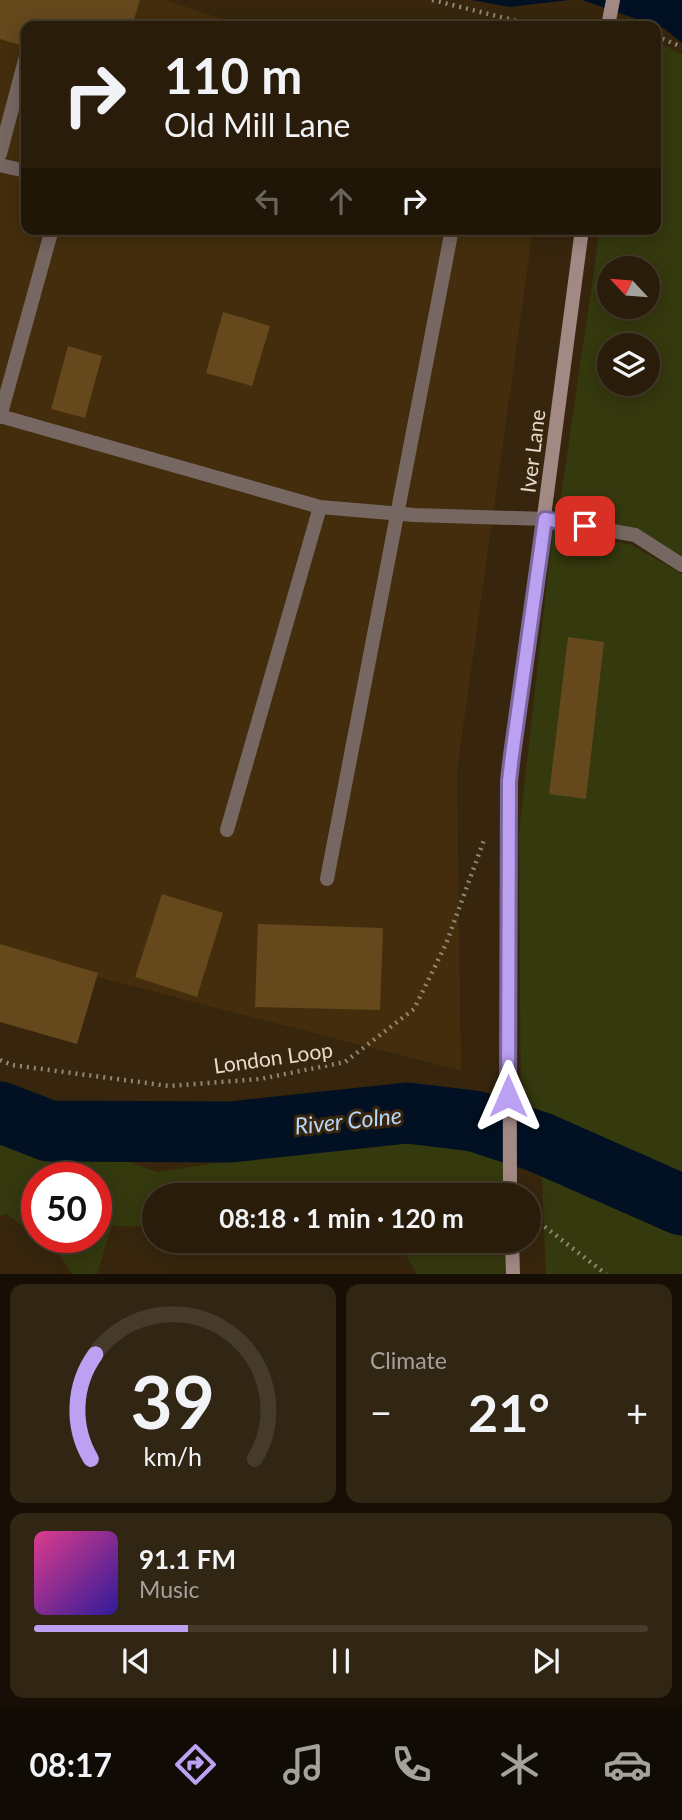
<!DOCTYPE html>
<html lang="en">
<head>
<meta charset="utf-8">
<style>
	body { margin:0; font-family:Lato,sans-serif; background:#312513; color:#f1f3f6; height:100vh; display:flex; flex-direction:column; font-size:26px; white-space:nowrap }
	* { box-sizing:border-box; margin:0 }
	p { font-size:23px; color:#a5a19c }
	.icon { flex:none; width:38px; height:38px; fill:none; stroke:currentColor; stroke-width:2; stroke-linecap:round; stroke-linejoin:round }
	.map { position:relative; height:1274px; overflow:hidden }
	.side { display:flex; flex-direction:column; gap:10px; padding:10px; background:#170f06; flex:1 }
	.side>* { flex:none }
	.banner { position:absolute; left:21px; top:21px; width:640px; height:214px; border-radius:14px; box-shadow:0 4px 18px #0003,0 0 0 2px #453a2b; background:#291c0a; color:#f1f3f6; overflow:hidden }
	.needle { width:46px; rotate:296deg }
	.controls { position:absolute; left:597px; top:256px; display:grid; gap:14px }
	.controls a { display:grid; place-items:center; width:63px; height:63px; border-radius:50%; background:#291c0a; box-shadow:0 4px 18px #0003,0 0 0 2px #453a2b; font-size:35px }
	.speed { position:absolute; left:21px; top:1162px; display:flex; gap:14px; font-size:35px; font-weight:700; text-align:center }
	.speed>* { display:grid; place-content:center; width:91px; height:91px; border-radius:50%; background:#291c0a; box-shadow:0 4px 18px #0003,0 0 0 2px #453a2b; line-height:1 }
	.speed .limit { border:10px solid #d22; background:#fff; color:#111 }
	.pin { position:absolute; display:grid; place-items:center; width:60px; height:60px; color:#fff; margin:-30px; border-radius:14px; box-shadow:0 4px 10px #0006 }
	.me { position:absolute; width:77px; margin:-38px; rotate:0deg; stroke-linejoin:round; filter:drop-shadow(0 0 5px #0008) }
	.turn { display:flex; align-items:center; gap:24px; height:147px; padding:0 28px; font-size:32px }
	.turn .icon { width:91px; height:91px; stroke-width:2.5 }
	.turn b { display:block; font-size:49px; line-height:60px }
	.lanes { display:flex; align-items:center; height:66px; padding:0 28px; background:#0003; justify-content:center; gap:35px; direction:ltr }
	.lanes .off { opacity:.35 }
	.big { font-size:52px; font-weight:700; line-height:1.1 }
	.side .card { flex:1; display:flex; flex-direction:column; justify-content:center; gap:10px; min-width:0; padding:0 24px; border-radius:14px; background:#312513 }
	.side .dial { align-items:center; gap:0 }
	.dial svg { height:182px; overflow:visible; fill:none; stroke:#453a2b; stroke-width:7; stroke-linecap:round; text-anchor:middle }
	.dial text { fill:#f1f3f6; stroke:none }
	.song { display:flex; align-items:center; gap:21px }
	.cover { width:84px; height:84px; border-radius:10px; background:linear-gradient(135deg,hsl(330 70% 55%),hsl(250 70% 35%)) }
	.played { height:7px; border-radius:4px; background:linear-gradient(90deg,#bca0f2 25%,#453a2b 25%) }
	.keys { display:flex; justify-content:space-around; direction:ltr }
	.heat { display:flex; justify-content:space-between; align-items:center; font-size:38px; direction:ltr }
	.side .tiles { flex:1; display:grid; gap:10px; grid-template-columns:1fr 1fr }
	.card:last-child { grid-column:span 2 }
	.trip { position:absolute; left:142px; top:1183px; width:399px; height:70px; border-radius:35px; background:#291c0a; box-shadow:0 4px 18px #0003,0 0 0 2px #453a2b; font-weight:700; line-height:70px; text-align:center }
	.tab-bar { display:flex; height:112px; justify-content:space-around; align-items:center; background:#100b04; color:#a5a19c }
	.tab-bar .icon { width:49px; height:49px }
	.tab-bar .selected { color:#bca0f2 }
	.tab-bar b { font-size:32px; color:#f1f3f6 }
	.map>svg:first-child { display:block }
	.built { fill:#432d0c }
	.green { fill:#34390e; fill-rule:evenodd }
	.water { fill:#011023 }
	.lines { fill:none; stroke-linecap:round; stroke-linejoin:round }
	.river { stroke:#011023; stroke-width:61 }
	.building { fill:#65481c }
	.path { stroke:#938571; stroke-width:4.5; stroke-dasharray:2 5; stroke-linecap:butt }
	.lane { stroke:#766763; stroke-width:14 }
	.street { stroke:#766763; stroke-width:14 }
	.secondary { stroke:#a28983; stroke-width:14 }
	.route-casing { stroke:#7a689d; stroke-width:18 }
	.route { stroke:#bca0f2; stroke-width:12 }
	.labels { text-anchor:middle; dominant-baseline:central; stroke-width:6; stroke-linejoin:round; paint-order:stroke }
	.street-label { font-size:21px; fill:#e5dacb; stroke:#37260d }
	.water-label { font-size:23px; font-style:italic; fill:#b7d7fa; stroke:#37260d }
</style>
</head>
<body>
<div class="map">
<svg width="682" height="1274" viewBox="0 0 682 1274">
	<rect width="100%" height="100%" fill="#37260d"/>
	<polygon class="built" points="0,0 165,0 244,26 26,26 26,229 533,229 457,771 461,1071 0,952"/>
	<g class="green">
		<path d="M 656,42 L 682,54 L 682,557 L 558,516 L 600,229 L 656,229 ZM 609,268 L 648,268 L 648,306 L 609,306 ZM 609,345 L 648,345 L 648,383 L 609,383 Z"/>
		<polygon points="553,528 632,545 682,574 682,1184 588,1146 521,1126 519,833"/>
		<polygon points="401,1126 490,1139 505,1159 505,1195 154,1195 154,1227 112,1226 97,1274 72,1274 58,1253 37,1237 96,1237 96,1178 37,1178 37,1237 7,1214 0,1216 0,1139 66,1161 112,1156 158,1172 297,1150"/>
		<polygon points="542,1175 583,1180 682,1232 682,1274 546,1274"/>
		<polygon points="315,1241 505,1241 506,1274 417,1274 401,1247 322,1250"/>
	</g>
	<g class="water">
		<polygon points="472,0 569,0 509,7"/>
		<polygon points="582,0 682,0 682,43 665,29"/>
		<polygon points="521,1126 588,1146 682,1184 682,1232 583,1180 542,1175 518,1167"/>
	</g>
	<g class="lines">
		<polyline class="river" points="0,1112 49,1131 230,1132 407,1113 474,1121 539,1142 682,1205"/>
	</g>
	<g class="building">
		<polygon points="0,0 140,0 132,26 26,26 26,47 0,39"/>
		<polygon points="223,312 270,326 252,386 206,373"/>
		<polygon points="68,346 102,356 85,418 51,409"/>
		<polygon points="568,637 604,642 586,799 549,794"/>
		<polygon points="162,894 223,913 197,997 135,977"/>
		<polygon points="258,924 383,928 380,1010 255,1007"/>
		<polygon points="0,944 98,973 77,1044 0,1022"/>
	</g>
	<g class="lines">
		<g class="path">
			<polyline points="432,0 537,26"/>
			<polyline points="656,36 682,47"/>
			<polyline points="0,1060 12,1065 169,1086 260,1079 345,1062 414,1009 446,944 484,840"/>
			<polyline points="528,1214 606,1274"/>
		</g>
		<g class="lane">
			<polyline points="0,154 25,60"/>
			<polyline points="0,165 26,171"/>
			<polyline points="0,416 320,507 414,515 545,519"/>
			<polyline points="0,417 52,229"/>
			<polyline points="227,830 320,507"/>
			<polyline points="327,879 452,229"/>
		</g>
		<polyline class="street" points="545,519 635,535 682,565"/>
		<g class="secondary">
			<polyline points="608,26 613,0"/>
			<polyline points="510,1195 509,781 582,229"/>
			<polyline points="512,1241 513,1274"/>
		</g>
	</g>
	<g class="lines">
		<defs>
			<polyline id="route" points="508,1096 509,781 512,755 545,519 585,526"/>
		</defs>
		<use href="#route" class="route-casing"/>
		<use href="#route" class="route"/>
	</g>
	<g class="labels">
		<g class="street-label">
			<text transform="translate(532 451) rotate(-83)">Iver Lane</text>
			<text transform="translate(273 1057) rotate(-8)">London Loop</text>
		</g>
		<g class="water-label">
			<text transform="translate(348 1120) rotate(-6)">River Colne</text>
		</g>
	</g>
</svg>
<div class="controls">
<a><svg class="needle" viewBox="-14 -14 28 28"><path d="M0-13l5 13h-10z" fill="#e53935"/><path d="M0 13l5-13h-10z" fill="#a5a19c"/></svg></a>
<a><svg class="icon" aria-label="layers" viewBox="0 0 24 24"><path d="M12 4l9 5-9 5-9-5zM3 14l9 5 9-5"/></svg></a>
</div>
<div class="speed"><div class="limit">50</div></div>
<div class="pin" style="left:585px;top:526px;background:#d93025"><svg class="icon" aria-label="arrive" viewBox="0 0 24 24"><path d="M6 21V4h12l-3 4 3 4H6"/></svg></div>
<svg class="me" style="left:508px;top:1096px" viewBox="-20 -20 40 40"><path d="M0-17L14 15 0 8-14 15z" fill="#bca0f2" stroke="#fff" stroke-width="4"/></svg>
<div class="trip">08:18 · 1 min · 120 m</div>
<div class="banner">
<div class="turn"><svg class="icon" aria-label="right" viewBox="0 0 24 24"><path d="M7 20v-9h11M14 6l5 5-5 5"/></svg><div><b>110 m</b>Old Mill Lane</div></div>
<div class="lanes"><svg class="icon off" aria-label="left" viewBox="0 0 24 24"><path d="M17 20v-9H6M10 6l-5 5 5 5"/></svg><svg class="icon off" aria-label="ahead" viewBox="0 0 24 24"><path d="M12 20V5M6 11l6-6 6 6"/></svg><svg class="icon" aria-label="right" viewBox="0 0 24 24"><path d="M7 20v-9h11M14 6l5 5-5 5"/></svg></div>
</div>
</div>
<section class="side">
<div class="tiles">
<div class="card dial"><svg viewBox="0 0 100 80">
<path d="M14 69A42 42 0 1 1 86 69"/>
<path d="M14 69A42 42 0 0 1 16 23" stroke="#bca0f2"/>
<text x="50" y="56" font-size="32" font-weight="700">39</text>
<text x="50" y="72" font-size="11">km/h</text>
</svg></div>
<div class="card"><p>Climate</p>
<div class="heat"><a>−</a><b class="big">21°</b><a>+</a></div>
</div>
<div class="card">
<div class="song"><i class="cover"></i><div><b>91.1 FM</b><p>Music</p></div></div>
<div class="played"></div>
<div class="keys"><svg class="icon" aria-label="previous" viewBox="0 0 24 24"><path d="M18 5L8 12l10 7zM5 5v14"/></svg><svg class="icon" aria-label="pause" viewBox="0 0 24 24"><path d="M8 5v14M16 5v14"/></svg><svg class="icon" aria-label="next" viewBox="0 0 24 24"><path d="M6 5l10 7-10 7zM19 5v14"/></svg></div>
</div>
</div>
</section>
<nav class="tab-bar">
<b>08:17</b>
<svg class="icon selected" aria-label="directions" viewBox="0 0 24 24"><path d="M12 3l9 9-9 9-9-9zM9 14v-3h6M13 9l2 2-2 2"/></svg>
<svg class="icon" aria-label="music" viewBox="0 0 24 24"><path d="M9 18V5l10-2v13"/><circle cx="6" cy="18" r="3"/><circle cx="16" cy="16" r="3"/></svg>
<svg class="icon" aria-label="phone" viewBox="0 0 24 24"><path d="M5 4h4l2 5-3 2q2 4 5 5l2-3 5 2v4C11 20 4 13 5 4z"/></svg>
<svg class="icon" aria-label="climate" viewBox="0 0 24 24"><path d="M12 3v18M4 7l16 10M4 17L20 7"/></svg>
<svg class="icon" aria-label="car" viewBox="0 0 24 24"><path d="M5 17H2v-5l4-1 3-4h7l3 4 3 1v5h-3M9 17h6M6 11h13"/><circle cx="7" cy="17" r="2"/><circle cx="17" cy="17" r="2"/></svg>
</nav>
</body>
</html>
